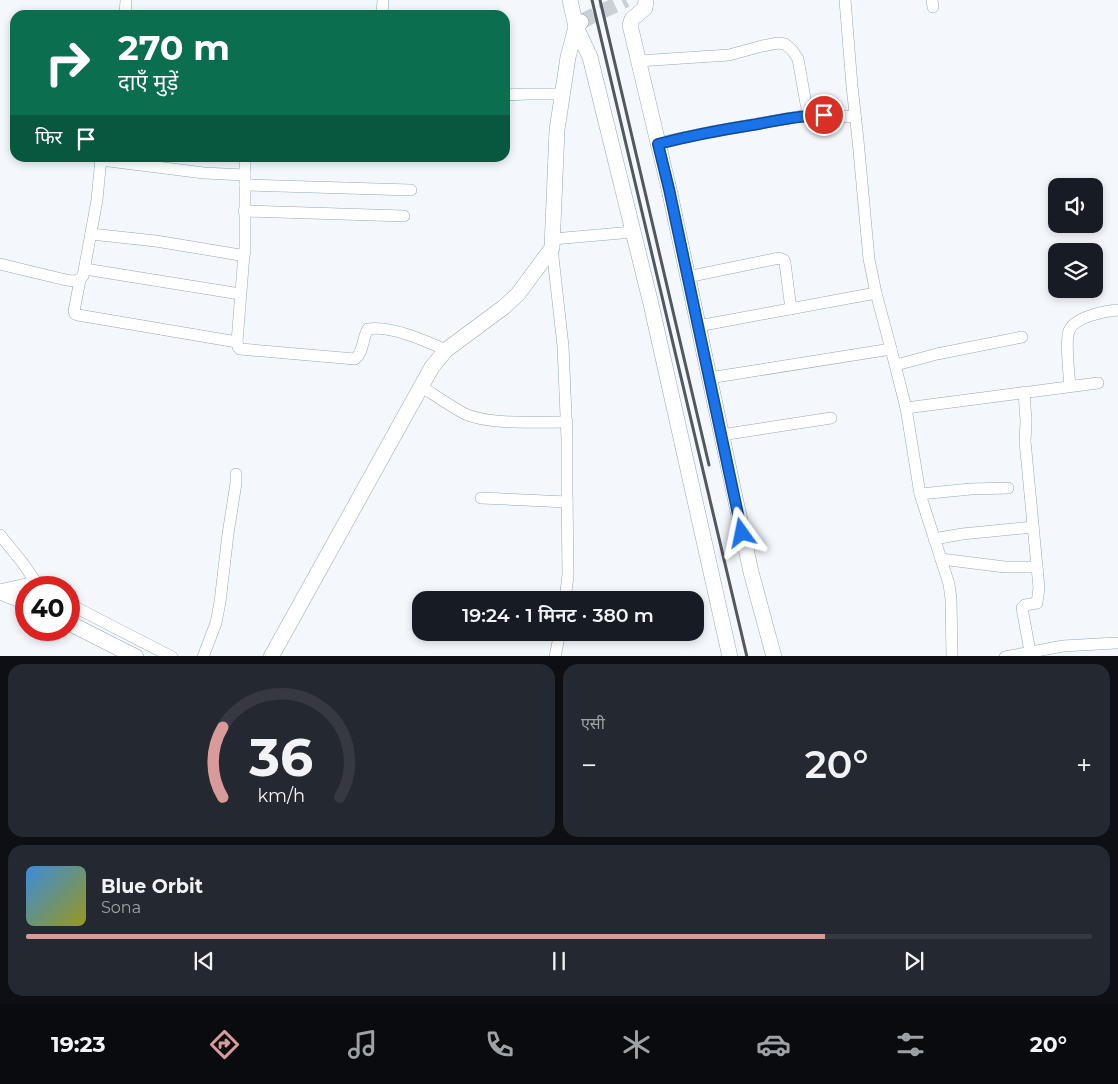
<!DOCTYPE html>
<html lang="hi">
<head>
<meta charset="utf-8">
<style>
	body { margin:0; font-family:Montserrat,"Noto Sans Devanagari",sans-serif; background:#242831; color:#f1f3f6; height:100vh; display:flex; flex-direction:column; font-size:19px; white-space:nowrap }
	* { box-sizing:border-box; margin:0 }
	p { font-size:16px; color:#9ea1a6 }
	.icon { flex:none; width:28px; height:28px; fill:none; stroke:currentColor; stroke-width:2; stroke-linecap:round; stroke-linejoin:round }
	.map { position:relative; height:656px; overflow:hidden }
	.side { display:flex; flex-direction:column; gap:8px; padding:8px; background:#0d0f14; flex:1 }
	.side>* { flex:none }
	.guide { position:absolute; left:10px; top:10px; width:500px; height:152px; border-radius:15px; box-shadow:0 2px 8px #0003; background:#0b6e4f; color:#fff; overflow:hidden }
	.tools { position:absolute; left:1048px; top:178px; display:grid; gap:10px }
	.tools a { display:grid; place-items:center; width:55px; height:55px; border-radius:10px; background:#171b24; box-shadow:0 2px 8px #0003; font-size:25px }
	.speed { position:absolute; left:15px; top:576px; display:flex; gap:10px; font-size:25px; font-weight:700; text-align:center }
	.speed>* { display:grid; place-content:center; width:65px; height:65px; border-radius:50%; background:#171b24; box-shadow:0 2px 8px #0003; line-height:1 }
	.speed .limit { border:8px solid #d22; background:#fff; color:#111 }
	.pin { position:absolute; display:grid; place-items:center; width:42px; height:42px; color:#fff; margin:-21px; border:2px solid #fff; border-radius:50%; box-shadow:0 1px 5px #0007 }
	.me { position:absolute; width:55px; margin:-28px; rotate:348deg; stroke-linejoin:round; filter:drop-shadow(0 0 4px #0008) }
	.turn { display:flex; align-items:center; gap:18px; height:105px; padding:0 25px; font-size:22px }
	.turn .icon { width:65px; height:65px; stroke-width:2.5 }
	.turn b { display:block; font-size:35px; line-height:42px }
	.then { display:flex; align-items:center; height:48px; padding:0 25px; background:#0003; gap:10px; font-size:19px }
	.big { font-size:38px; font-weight:600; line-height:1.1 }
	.side .tile { flex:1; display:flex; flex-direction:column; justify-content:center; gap:8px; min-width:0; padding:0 18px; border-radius:15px; background:#242831 }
	.side .dial { align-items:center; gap:0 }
	.dial svg { height:130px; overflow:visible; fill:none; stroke:#363941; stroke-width:7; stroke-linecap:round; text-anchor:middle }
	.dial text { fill:#f1f3f6; stroke:none }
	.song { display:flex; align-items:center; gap:15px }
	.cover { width:60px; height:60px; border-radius:8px; background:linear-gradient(135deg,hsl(210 70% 55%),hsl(60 70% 35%)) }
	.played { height:5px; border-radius:2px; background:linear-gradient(90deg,#d99a9a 75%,#363941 75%) }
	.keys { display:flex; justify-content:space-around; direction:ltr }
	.heat { display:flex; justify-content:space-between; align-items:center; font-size:28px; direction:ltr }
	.side .tiles { flex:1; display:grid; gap:8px; grid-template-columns:1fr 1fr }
	.tile:last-child { grid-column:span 2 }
	.trip { position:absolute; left:412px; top:591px; width:292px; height:50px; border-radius:15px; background:#171b24; box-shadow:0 2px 8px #0003; font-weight:600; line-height:50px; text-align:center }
	.tab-bar { display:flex; height:80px; justify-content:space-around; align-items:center; background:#090b0e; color:#9ea1a6 }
	.tab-bar .icon { width:35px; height:35px }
	.tab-bar .current { color:#d99a9a }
	.tab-bar b { font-size:22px; color:#f1f3f6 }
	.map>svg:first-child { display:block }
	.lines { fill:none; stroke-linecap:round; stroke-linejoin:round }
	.tertiary-tunnel { stroke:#cbd0d5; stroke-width:15; stroke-dasharray:15 8; stroke-linecap:butt }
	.minor-casing { stroke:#93a8bb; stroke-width:12 }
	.tertiary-casing { stroke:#93a8bb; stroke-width:16 }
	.minor { stroke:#fff; stroke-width:11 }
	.tertiary { stroke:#fff; stroke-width:15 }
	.rail { stroke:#51585f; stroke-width:3 }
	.route-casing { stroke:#114b97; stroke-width:12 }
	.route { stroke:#1a73e8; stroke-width:9 }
</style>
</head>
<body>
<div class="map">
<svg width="1118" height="657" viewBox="0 0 1118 657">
	<rect width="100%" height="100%" fill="#f4f8fc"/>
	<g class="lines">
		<path class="tertiary-tunnel" d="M 581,22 C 596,13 611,8 626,0"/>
		<defs>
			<g id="minor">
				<polyline points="845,0 852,86 858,140 869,259 876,293 891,349 906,408 920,494 949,584 951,599 952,657"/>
				<polyline points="932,0 933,7"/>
				<polyline points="125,15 126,0"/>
				<polyline points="382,15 383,0"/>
				<polyline points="638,61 729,55 762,46 778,43 785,44 792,50 798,59 808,115"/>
				<polyline points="505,95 528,94 562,94"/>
				<polyline points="658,143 710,132 808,115 824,115 855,117"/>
				<polyline points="101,160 204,173 245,175"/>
				<polyline points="245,185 411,190"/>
				<polyline points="244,211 404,216"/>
				<polyline points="91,234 156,241 240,255 244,254 245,252 245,158"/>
				<polyline points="553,239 633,232"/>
				<polyline points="552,248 563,346 567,439 567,489 568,575 565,600"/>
				<path d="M 244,254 L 237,342 L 238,347 L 240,349 L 355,359 C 364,352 362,338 368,329 C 390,325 426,341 446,350"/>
				<path d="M 0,264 L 66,280 C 73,281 78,282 83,276 L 97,200 L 101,158"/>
				<polyline points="85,269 240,294"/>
				<polyline points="687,277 779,258 784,260 785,263 791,309"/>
				<polyline points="80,280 74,311 75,314 78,315 237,342"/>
				<polyline points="698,326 876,293"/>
				<polyline points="896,365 937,354 1022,337"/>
				<polyline points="709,378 891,349"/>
				<path d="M 1070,386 C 1069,374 1065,340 1069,331 C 1074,317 1105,311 1118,310"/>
				<path d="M 422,387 C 436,396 450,406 465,414 C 490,425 539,422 567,422"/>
				<polyline points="1024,392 1026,421 1025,441 1039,588 1037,603 1025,605 1022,608 1031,657"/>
				<polyline points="906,408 1098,383"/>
				<polyline points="721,435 831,418"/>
				<polyline points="920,494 971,489 1008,488"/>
				<polyline points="481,498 567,502"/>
				<polyline points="0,535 22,562 40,588"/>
				<polyline points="934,539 962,534 1033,527"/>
				<polyline points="941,559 1005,567 1037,567"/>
				<polyline points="0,590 35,582"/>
				<polyline points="69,604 172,657"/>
				<polyline points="203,657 216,623 220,602 228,534 236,483 236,474"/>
				<polyline points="555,657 560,632"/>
				<polyline points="1005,657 1063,646 1116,643"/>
			</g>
			<g id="tertiary">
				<polyline points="570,0 576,27 590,57 651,304 730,657"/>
				<polyline points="646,0 645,8 632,19 630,25 669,189 751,572 774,657"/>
				<polyline points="0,592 26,602"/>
				<polyline points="69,623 136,657"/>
				<polyline points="271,657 432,367 446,350 504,307 518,294 552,248 557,130 568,57 576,27 581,22"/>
			</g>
		</defs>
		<use href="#minor" class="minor-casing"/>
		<use href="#tertiary" class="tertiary-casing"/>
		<use href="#minor" class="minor"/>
		<use href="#tertiary" class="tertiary"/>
		<g class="rail">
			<polyline points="592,0 747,657"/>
			<polyline points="600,0 709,465"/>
		</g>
	</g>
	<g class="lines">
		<defs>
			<path id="route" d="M 742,533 L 669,189 L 658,144 C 689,136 720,130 752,125 C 776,121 799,115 824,115"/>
		</defs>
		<use href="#route" class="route-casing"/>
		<use href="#route" class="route"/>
	</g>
</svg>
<div class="tools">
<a><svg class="icon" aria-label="sound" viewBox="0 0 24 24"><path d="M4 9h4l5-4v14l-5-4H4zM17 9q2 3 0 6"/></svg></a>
<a><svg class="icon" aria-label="layers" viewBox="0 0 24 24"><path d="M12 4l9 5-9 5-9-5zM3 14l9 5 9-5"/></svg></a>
</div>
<div class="speed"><div class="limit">40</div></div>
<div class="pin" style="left:824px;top:115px;background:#d93025"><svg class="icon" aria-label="arrive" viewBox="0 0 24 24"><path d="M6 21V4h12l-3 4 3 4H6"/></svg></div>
<svg class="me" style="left:742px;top:533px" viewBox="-20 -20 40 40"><path d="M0-17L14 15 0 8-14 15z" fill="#1a73e8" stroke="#fff" stroke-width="4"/></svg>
<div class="trip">19:24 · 1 मिनट · 380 m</div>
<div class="guide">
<div class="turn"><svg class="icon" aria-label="right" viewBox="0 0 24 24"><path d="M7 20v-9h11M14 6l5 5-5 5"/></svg><div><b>270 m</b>दाएँ मुड़ें</div></div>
<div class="then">फिर<svg class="icon" aria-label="arrive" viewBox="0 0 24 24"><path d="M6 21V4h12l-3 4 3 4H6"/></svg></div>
</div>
</div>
<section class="side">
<div class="tiles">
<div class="tile dial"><svg viewBox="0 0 100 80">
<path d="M14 69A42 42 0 1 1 86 69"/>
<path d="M14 69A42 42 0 0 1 14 26" stroke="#d99a9a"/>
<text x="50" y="56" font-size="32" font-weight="700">36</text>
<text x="50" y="72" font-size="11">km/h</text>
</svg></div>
<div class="tile"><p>एसी</p>
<div class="heat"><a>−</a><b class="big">20°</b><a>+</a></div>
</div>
<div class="tile">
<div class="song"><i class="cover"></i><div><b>Blue Orbit</b><p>Sona</p></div></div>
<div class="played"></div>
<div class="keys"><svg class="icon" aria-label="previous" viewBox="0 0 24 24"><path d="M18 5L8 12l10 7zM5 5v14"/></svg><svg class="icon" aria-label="pause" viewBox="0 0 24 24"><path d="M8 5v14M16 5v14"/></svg><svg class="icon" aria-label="next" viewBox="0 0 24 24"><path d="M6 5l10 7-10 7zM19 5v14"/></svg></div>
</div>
</div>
</section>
<nav class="tab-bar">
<b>19:23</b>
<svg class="icon current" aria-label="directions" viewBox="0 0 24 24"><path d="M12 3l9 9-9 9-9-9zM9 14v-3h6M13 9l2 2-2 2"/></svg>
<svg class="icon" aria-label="music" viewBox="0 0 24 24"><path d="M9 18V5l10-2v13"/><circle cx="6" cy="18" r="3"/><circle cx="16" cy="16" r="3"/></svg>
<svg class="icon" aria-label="phone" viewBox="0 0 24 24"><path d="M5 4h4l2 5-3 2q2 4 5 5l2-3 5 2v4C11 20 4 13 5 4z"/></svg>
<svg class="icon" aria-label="climate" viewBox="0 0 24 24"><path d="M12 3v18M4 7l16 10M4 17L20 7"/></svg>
<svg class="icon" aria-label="car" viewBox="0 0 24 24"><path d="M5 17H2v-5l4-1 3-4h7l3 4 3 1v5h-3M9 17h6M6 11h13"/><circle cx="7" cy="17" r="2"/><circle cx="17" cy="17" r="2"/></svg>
<svg class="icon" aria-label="filters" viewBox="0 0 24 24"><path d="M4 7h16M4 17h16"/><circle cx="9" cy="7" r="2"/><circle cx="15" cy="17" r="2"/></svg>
<b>20°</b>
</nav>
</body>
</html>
